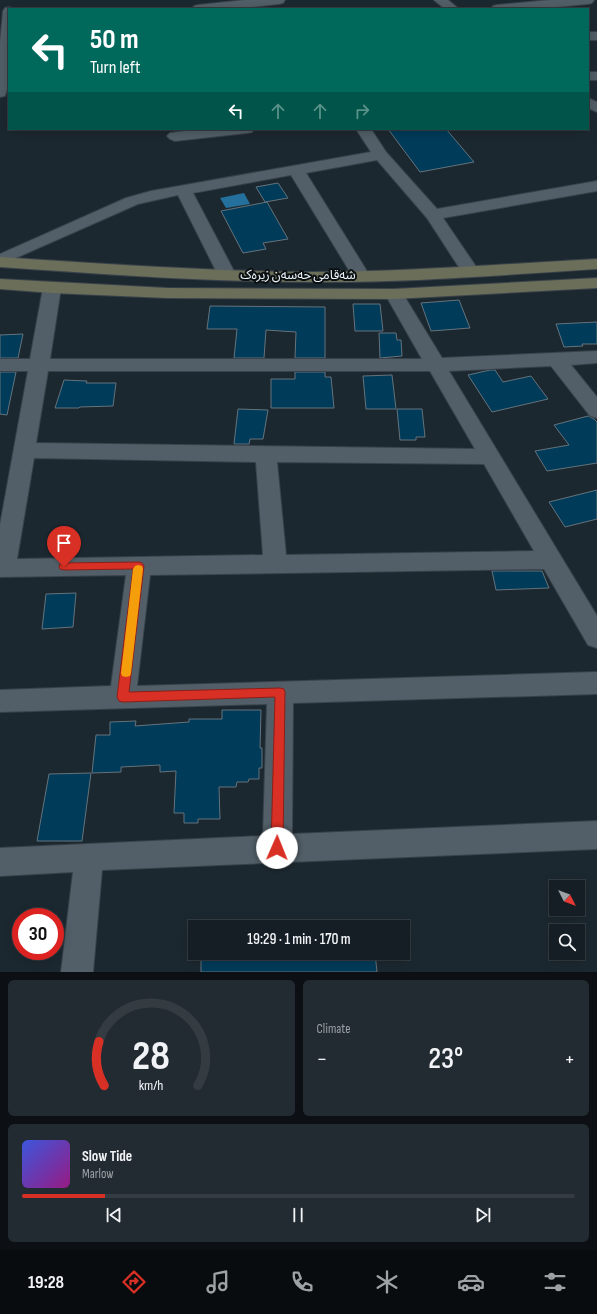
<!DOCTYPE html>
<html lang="en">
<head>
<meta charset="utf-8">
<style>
	body { margin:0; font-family:"Sofia Sans Condensed","Noto Sans Arabic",sans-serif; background:#222b31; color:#f1f3f6; height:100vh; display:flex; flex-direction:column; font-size:15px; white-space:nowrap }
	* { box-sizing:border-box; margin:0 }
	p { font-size:13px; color:#9da2a6 }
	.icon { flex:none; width:22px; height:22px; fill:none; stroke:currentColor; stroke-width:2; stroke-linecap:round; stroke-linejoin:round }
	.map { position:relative; height:972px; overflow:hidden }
	.details { display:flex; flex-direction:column; gap:8px; padding:8px; background:#0c1014; flex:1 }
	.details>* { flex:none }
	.hud { position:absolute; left:8px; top:8px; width:581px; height:122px; border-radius:0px; box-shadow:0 2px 10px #0003,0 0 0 1px #343c41; background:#00695c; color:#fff; overflow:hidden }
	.needle { width:26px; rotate:132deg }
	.buttons { position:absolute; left:549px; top:880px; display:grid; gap:8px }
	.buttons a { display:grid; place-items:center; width:36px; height:36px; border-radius:0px; background:#151e24; box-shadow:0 2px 10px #0003,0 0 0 1px #343c41; font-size:20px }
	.speed { position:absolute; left:12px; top:908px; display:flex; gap:8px; font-size:20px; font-weight:700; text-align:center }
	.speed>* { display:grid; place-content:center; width:52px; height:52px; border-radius:50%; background:#151e24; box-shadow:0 2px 10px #0003,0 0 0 1px #343c41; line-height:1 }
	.speed .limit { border:6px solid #d22; background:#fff; color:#111 }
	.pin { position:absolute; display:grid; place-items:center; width:34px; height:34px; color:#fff; margin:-41px -17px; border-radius:50% 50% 50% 0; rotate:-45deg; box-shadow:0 0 4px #0007 }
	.pin .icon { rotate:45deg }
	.me { position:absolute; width:44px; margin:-22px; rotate:1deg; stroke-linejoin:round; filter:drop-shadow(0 0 3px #0008) }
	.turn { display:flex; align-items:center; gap:14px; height:84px; padding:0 16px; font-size:18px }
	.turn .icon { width:52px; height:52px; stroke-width:2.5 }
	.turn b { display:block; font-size:28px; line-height:34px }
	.lanes { display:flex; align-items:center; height:38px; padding:0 16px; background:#0003; justify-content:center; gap:20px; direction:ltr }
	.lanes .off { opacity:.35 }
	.big { font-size:30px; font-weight:600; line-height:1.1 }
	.details .widget { flex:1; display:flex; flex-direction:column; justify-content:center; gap:6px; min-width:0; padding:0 14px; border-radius:6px; background:#222b31 }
	.details .dial { align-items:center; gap:0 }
	.dial svg { height:104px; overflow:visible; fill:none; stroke:#343c41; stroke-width:7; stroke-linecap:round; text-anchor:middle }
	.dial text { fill:#f1f3f6; stroke:none }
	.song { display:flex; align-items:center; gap:12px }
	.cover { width:48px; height:48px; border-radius:6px; background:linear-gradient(135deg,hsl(230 70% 55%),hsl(310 70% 35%)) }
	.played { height:4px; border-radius:2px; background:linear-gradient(90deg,#d93025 15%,#343c41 15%) }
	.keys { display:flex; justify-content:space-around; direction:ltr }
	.heat { display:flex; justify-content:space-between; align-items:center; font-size:22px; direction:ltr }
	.details .tiles { flex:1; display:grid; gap:8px; grid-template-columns:1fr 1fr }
	.widget:last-child { grid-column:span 2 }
	.trip { position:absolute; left:188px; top:920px; width:222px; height:40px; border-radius:0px; background:#151e24; box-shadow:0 2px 10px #0003,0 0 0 1px #343c41; font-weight:600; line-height:40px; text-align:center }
	.menu { display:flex; height:64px; justify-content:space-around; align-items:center; background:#080c0e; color:#9da2a6 }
	.menu .icon { width:28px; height:28px }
	.menu .selected { color:#d93025 }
	.menu b { font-size:18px; color:#f1f3f6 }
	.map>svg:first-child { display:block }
	.water { fill:#23719c }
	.building { fill:#003b59; stroke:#65737c }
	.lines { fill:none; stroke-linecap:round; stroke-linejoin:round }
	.street-casing { stroke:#39424a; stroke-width:2 }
	.secondary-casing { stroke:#39424a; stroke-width:2 }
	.street { fill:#525f68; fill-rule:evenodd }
	.secondary { fill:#6b6e58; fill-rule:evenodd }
	.route { fill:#d93025; stroke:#8d1f18 }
	.slow { fill:#f59e0b }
	.labels { text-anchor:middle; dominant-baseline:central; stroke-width:4; stroke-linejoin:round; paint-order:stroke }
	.street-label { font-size:13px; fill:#edf5fa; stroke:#0b1013 }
</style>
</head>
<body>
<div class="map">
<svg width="597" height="972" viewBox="0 0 597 972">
	<rect width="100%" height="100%" fill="#1c2830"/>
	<polygon class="water" points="244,193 250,204 226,208 220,198"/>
	<g class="building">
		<polygon points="388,129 446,129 474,162 420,172"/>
		<polygon points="278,183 288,198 265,202 256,187"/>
		<polygon points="267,202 288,239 263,243 266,249 243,253 221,211"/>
		<polygon points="459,300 470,328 431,331 421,303"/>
		<polygon points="353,304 380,304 383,331 355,331"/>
		<polygon points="210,306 325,307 325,358 295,358 296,332 266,330 264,358 234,358 237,329 207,329"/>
		<polygon points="597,322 597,344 582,344 583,346 564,347 556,324"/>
		<polygon points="379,333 396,333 397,340 401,340 402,356 380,358"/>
		<polygon points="23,334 18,358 0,358 0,335"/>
		<polygon points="490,370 495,370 503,382 531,376 548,399 492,412 468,375"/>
		<polygon points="0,372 16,372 7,415 0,414"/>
		<polygon points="295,372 325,372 325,377 331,377 334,408 271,408 271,379 295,379"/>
		<polygon points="392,375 396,409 366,409 363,376"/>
		<polygon points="64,380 87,381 86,383 116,383 113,406 80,407 79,408 55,408"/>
		<polygon points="238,409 268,410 263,439 250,439 249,444 234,444"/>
		<polygon points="397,409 422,409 425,437 416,437 416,440 400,440"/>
		<polygon points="588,416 594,419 597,422 597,463 547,471 535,451 569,445 554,425"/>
		<polygon points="597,490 597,519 565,527 549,502"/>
		<polygon points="492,571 542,571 549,588 496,590"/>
		<polygon points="76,593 73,627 42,629 46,594"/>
		<polygon points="222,710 261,710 260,748 262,748 262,768 259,768 259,779 249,779 248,782 237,782 236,787 219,787 220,819 198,819 198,823 184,823 184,813 174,813 176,771 160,772 160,765 121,767 121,772 92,773 96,735 110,735 110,722 136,721 135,726 189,722 189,719 222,719"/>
		<polygon points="91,773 82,841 37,841 49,774"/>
		<polygon points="201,953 375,953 377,972 201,972"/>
	</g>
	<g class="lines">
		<defs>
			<g id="street">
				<polygon points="245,0 285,0 283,3 279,4 232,9 192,9 194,6 198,5"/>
				<polygon points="434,0 448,0 459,9 445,9"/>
				<polygon points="550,0 594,0 592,3 588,4 535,9 491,9 493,6 497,5"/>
				<polygon points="9,7 14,9 9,9 9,82 5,96 0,97 0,43 3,11 5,8"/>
				<rect x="588" y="32" width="9" height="8"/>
				<rect x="588" y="72" width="9" height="8"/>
				<polygon points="588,98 597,102 597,112 588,108"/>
				<polygon points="201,129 254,129 252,132 247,133 175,141 170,139 167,136 170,133"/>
				<polygon points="356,129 371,129 386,152 437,209 597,181 597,191 443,218 479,271 476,275 470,276 464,275 427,218 377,160 306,173 370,276 367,280 361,281 355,280 291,175 193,193 236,275 233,279 227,280 221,279 218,275 178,195 138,204 0,265 0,254 126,198 151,191 371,152"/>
				<path d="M 52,283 L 58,284 L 61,288 L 50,359 L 422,359 L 385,294 L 388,290 L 394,289 L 400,290 L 403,294 L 442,358 L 597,351 L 597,363 L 571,365 L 597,397 L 597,418 L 590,416 L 551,366 L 449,371 L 597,616 L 597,648 L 588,645 L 544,569 L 150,575 L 137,686 L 597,672 L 597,694 L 293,703 L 292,834 L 597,821 L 597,849 L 102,870 L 93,972 L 61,972 L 73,872 L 0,876 L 0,848 L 263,836 L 267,704 L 0,712 L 0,690 L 111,686 L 126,575 L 0,577 L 0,525 L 28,371 L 0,371 L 0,359 L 30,359 L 43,288 L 46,284 ZM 48,371 L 430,371 L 475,449 L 36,443 ZM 34,458 L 256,462 L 263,555 L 17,559 ZM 277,462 L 484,464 L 534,551 L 286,555 Z"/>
			</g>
			<g id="secondary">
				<path d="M 0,257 C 103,264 207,271 311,272 C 406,272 502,264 597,259 L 597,269 C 502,275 406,283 311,282 C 207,282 103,274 0,267 Z"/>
				<polygon points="597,278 597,288 394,299 167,298 52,293 0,289 0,279 167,288 394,289"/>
			</g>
		</defs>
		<use href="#street" class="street-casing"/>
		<use href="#secondary" class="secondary-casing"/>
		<use href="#street" class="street"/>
		<use href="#secondary" class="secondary"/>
	</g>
	<polygon class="route" points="139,562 142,563 144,566 129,692 280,688 284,689 285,692 283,848 282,853 277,854 273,853 271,848 275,697 123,702 119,701 117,697 133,569 64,570 60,569 59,567 60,564 64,563"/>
	<polygon class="slow" points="138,565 142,566 143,569 131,673 130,676 126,677 122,676 121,673 133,569 135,566"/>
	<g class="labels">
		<g class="street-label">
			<text x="298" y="275">شەقامی حەسەن زیرەک</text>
		</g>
	</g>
</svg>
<div class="buttons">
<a><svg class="needle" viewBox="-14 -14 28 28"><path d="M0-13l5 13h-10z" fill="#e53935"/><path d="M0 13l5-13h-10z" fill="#9da2a6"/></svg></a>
<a><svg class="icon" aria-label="search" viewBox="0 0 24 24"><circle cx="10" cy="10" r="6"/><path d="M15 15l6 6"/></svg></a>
</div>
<div class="speed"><div class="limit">30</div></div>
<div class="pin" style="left:64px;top:567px;background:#d93025"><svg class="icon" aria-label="arrive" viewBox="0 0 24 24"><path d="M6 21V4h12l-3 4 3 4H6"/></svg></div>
<svg class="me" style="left:277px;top:848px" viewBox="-20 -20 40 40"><circle r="19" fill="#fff"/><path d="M0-13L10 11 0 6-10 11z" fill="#d93025"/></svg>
<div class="trip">19:29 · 1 min · 170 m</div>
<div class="hud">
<div class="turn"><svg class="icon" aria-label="left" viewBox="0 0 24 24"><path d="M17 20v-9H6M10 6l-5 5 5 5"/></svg><div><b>50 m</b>Turn left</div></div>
<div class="lanes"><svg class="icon" aria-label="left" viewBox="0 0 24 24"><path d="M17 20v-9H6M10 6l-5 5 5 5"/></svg><svg class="icon off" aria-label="ahead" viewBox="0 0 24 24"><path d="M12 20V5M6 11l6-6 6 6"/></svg><svg class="icon off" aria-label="ahead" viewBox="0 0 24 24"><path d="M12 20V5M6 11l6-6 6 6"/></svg><svg class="icon off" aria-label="right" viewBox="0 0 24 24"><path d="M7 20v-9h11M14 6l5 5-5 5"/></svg></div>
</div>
</div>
<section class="details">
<div class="tiles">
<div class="widget dial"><svg viewBox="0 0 100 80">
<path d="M14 69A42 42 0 1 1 86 69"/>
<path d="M14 69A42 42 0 0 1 10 35" stroke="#d93025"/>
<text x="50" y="56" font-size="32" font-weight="700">28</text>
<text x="50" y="72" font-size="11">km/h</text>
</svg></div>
<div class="widget"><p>Climate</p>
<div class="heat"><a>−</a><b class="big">23°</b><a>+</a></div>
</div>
<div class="widget">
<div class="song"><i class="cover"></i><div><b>Slow Tide</b><p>Marlow</p></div></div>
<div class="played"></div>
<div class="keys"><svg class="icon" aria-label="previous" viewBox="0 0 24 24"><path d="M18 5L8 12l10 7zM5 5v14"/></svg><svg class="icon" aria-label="pause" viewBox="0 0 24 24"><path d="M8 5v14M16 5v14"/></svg><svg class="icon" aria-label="next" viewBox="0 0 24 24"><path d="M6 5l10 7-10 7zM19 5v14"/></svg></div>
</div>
</div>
</section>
<nav class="menu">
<b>19:28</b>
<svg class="icon selected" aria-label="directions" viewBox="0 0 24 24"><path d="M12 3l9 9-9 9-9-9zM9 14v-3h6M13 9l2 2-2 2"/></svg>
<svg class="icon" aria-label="music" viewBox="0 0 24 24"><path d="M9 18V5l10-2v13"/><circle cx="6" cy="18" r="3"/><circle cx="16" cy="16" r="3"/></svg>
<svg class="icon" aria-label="phone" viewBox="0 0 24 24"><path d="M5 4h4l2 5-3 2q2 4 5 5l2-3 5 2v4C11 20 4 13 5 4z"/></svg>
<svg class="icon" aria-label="climate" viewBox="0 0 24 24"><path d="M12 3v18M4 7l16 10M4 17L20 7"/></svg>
<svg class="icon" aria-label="car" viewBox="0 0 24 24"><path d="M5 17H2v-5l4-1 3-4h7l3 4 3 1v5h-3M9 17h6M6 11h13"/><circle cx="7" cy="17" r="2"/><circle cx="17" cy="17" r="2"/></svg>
<svg class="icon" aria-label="filters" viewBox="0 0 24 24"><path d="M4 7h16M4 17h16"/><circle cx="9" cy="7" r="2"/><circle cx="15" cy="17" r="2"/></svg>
</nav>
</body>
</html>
